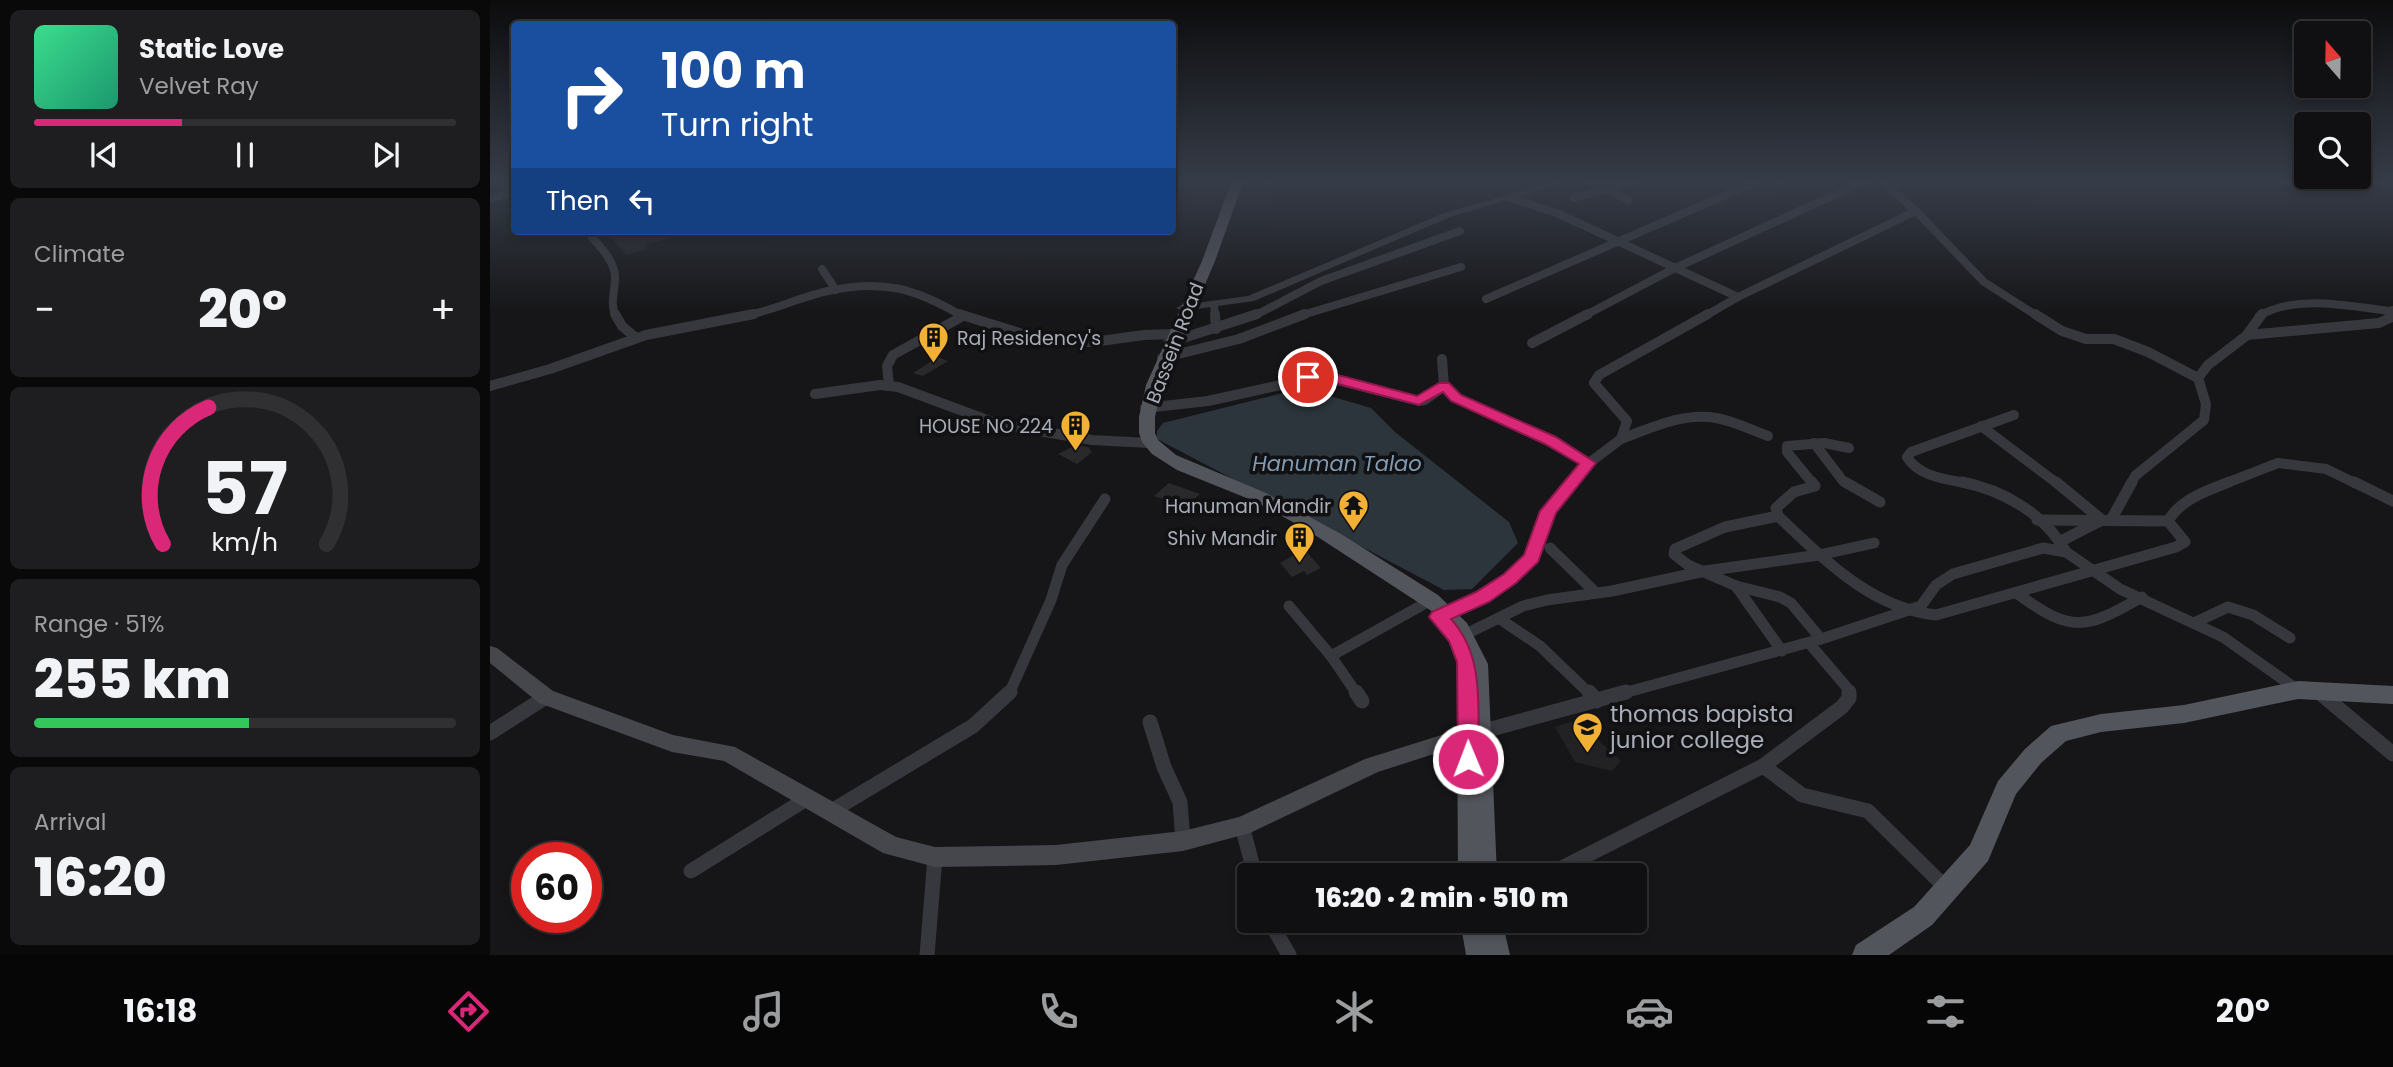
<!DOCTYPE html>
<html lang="en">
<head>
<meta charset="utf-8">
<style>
	body { margin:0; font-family:Poppins,sans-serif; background:#1e1e20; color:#f1f3f6; height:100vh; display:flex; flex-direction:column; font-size:26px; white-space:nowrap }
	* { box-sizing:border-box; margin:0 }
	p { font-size:23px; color:#9c9d9f }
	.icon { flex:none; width:38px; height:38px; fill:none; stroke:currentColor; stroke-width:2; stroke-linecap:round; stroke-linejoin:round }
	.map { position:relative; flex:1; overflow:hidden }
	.side { display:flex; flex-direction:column; gap:10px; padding:10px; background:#09090a; width:490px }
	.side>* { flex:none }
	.top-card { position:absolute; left:21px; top:21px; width:665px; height:214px; border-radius:7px; box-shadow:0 4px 10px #0003,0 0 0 2px #303032; background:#1a4fa0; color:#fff; overflow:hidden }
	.needle { width:46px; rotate:340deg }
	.controls { position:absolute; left:1804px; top:21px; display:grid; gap:14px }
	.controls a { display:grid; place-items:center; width:77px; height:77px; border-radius:7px; background:#101012; box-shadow:0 4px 10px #0003,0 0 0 2px #303032; font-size:35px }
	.speed { position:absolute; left:21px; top:842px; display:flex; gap:14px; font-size:35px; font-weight:700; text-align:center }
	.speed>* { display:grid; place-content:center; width:91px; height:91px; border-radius:50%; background:#101012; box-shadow:0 4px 10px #0003,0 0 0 2px #303032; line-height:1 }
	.speed .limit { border:10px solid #d22; background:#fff; color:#111 }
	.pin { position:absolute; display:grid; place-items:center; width:60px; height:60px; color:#fff; margin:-30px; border:4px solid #fff; border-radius:50%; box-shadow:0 2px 7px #0007 }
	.me { position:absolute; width:77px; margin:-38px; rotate:359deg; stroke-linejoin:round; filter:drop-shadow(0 0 5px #0008) }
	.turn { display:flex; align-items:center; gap:24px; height:147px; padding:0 35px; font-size:32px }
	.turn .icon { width:91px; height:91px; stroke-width:2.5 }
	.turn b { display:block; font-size:49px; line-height:60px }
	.then { display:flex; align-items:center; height:66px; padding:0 35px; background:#0003; gap:14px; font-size:26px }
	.big { font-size:52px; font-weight:800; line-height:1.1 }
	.side .widget { flex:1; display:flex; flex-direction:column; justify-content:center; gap:10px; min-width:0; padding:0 24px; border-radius:10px; background:#1e1e20 }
	.side .dial { align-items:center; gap:0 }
	.dial svg { height:182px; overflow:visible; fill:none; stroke:#303032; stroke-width:7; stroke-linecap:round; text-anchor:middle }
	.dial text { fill:#f1f3f6; stroke:none }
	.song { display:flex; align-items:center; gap:21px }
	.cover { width:84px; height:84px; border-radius:10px; background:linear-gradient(135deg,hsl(150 70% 55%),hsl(160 70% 35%)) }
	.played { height:7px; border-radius:4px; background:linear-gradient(90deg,#db2777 35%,#303032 35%) }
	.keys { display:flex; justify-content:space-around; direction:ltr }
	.heat { display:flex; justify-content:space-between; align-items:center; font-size:38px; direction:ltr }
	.charge { height:10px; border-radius:5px; background:linear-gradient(90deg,#34c759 51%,#303032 0) }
	.trip { position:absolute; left:747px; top:863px; width:410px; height:70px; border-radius:7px; background:#101012; box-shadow:0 4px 10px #0003,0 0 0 2px #303032; font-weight:800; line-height:70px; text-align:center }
	.dock { display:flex; height:112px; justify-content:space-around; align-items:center; background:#060607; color:#9c9d9f }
	.dock .icon { width:49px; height:49px }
	.dock .active { color:#db2777 }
	.dock b { font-size:32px; color:#f1f3f6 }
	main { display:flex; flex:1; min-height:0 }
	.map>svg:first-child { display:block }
	.built { fill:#222225 }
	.water { fill:#2c353c }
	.building { fill:#29292c }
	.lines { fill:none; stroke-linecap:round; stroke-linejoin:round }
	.minor-far3 { stroke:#37383d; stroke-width:8 }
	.minor-far2 { stroke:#37383d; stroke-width:10 }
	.minor-far1 { stroke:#37383d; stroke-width:11 }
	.minor { stroke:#37383d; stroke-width:15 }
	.tertiary { fill:#37383d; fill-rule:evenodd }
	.secondary { fill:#45474d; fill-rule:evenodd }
	.primary { fill:#53555c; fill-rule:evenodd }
	.route { fill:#db2777; stroke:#8e194d; stroke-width:2 }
	.labels { text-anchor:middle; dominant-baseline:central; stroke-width:7; stroke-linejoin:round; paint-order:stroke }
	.poi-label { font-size:19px; fill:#a8adb8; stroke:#111113; text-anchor:end }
	.street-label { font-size:19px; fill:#a8adb8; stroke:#111113 }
	.water-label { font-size:21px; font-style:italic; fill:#7f9bb3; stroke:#111113 }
	.near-poi-label { font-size:23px; fill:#a8adb8; stroke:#111113; text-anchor:start }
</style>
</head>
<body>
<main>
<section class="side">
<div class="widget">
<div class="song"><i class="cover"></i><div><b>Static Love</b><p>Velvet Ray</p></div></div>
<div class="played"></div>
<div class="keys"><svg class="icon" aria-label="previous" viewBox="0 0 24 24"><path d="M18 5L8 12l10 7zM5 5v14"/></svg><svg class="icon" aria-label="pause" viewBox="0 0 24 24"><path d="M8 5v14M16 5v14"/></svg><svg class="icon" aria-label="next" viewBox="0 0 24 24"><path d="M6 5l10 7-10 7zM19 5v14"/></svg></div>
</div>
<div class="widget"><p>Climate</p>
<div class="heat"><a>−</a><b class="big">20°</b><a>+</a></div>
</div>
<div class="widget dial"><svg viewBox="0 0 100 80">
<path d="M14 69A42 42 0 1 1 86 69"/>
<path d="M14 69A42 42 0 0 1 34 9" stroke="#db2777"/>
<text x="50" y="56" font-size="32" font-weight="700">57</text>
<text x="50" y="72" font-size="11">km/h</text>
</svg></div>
<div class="widget"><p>Range · 51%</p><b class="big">255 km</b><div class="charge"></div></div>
<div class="widget"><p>Arrival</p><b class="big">16:20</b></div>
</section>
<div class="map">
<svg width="1903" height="955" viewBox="0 0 1903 955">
	<rect width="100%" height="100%" fill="#161618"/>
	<g class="built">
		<polygon points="115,231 186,231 178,239 154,245 157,249 136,255"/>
		<polygon points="1096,717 1110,742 1131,761 1122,771 1085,762 1065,727"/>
	</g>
	<polygon class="water" points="813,388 881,408 905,432 1019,522 1028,543 982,589 954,590 667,439 667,431 673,423"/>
	<g class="building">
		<polygon points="448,357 458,361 433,376 423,373"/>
		<polygon points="586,445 598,447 602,452 587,464 568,454"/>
		<polygon points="679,483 699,490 710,494 695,507 664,496"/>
		<polygon points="814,549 831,568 817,575 814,571 802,577 790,563"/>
	</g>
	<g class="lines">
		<g class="minor-far3">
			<polyline points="1096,180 1138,200"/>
			<polyline points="1019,197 1069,214 1248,297 1426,211 1391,180"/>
			<polyline points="1084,198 1149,180"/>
			<polyline points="0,199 24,192"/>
			<polyline points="1426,211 1494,282 1547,316"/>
			<path d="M 97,231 C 107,244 123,258 125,275 C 126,288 119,304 126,316"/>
			<polyline points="332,269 346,290"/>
			<polyline points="996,299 1270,180"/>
			<polyline points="724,305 725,316"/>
			<path d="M 255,316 C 284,310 310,297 338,291 C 392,279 425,288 472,316"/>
			<polyline points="764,316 831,281 970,231"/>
			<polyline points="809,316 971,267"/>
			<polyline points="1094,316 1185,268 1377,180"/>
			<polyline points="1215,316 1248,297"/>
			<path d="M 1769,316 C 1805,294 1860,306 1899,311"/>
			<polyline points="1901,316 1899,311 1903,310"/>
		</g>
		<g class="minor-far2">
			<polyline points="125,314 132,326 146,338"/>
			<polyline points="469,314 555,341 603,342 654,335 687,334"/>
			<polyline points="725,314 726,329"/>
			<polyline points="1545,314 1572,331 1596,339 1624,339 1658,352 1708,378"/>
			<polyline points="1757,335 1889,323 1902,317 1900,314"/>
			<polyline points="678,343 767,314"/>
			<polyline points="1042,343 1098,314"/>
			<polyline points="672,358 749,339 815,314"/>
			<polyline points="952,359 954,386 966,398 1060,440 1099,463"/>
			<polyline points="0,386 60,369 156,335 264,314"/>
			<polyline points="399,386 397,366 403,355 473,316"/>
			<polyline points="325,394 390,385 408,387 508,424 602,440 659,443"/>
			<polyline points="655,408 718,401 831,376 929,401 935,400 954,386"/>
			<polyline points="1491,426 1568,484"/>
			<path d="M 1131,439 C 1161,428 1194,412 1226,418 C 1244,421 1261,430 1278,436"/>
			<polyline points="1324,443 1353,481 1358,484"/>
			<polyline points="1081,484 1099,463 1131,439 1137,421 1104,383 1109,375 1218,314"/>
			<polyline points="1323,484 1297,452 1297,446 1334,443 1359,448"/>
			<path d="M 1480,484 C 1458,479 1430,478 1417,457 L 1421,452 L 1524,415"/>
			<polyline points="1641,484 1645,476 1714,420 1716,404 1708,378 1718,365 1756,336 1772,314"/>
			<polyline points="1734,484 1788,463 1836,469 1867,484"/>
		</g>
		<g class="minor-far1">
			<path d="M 1322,482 L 1325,486 L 1304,492 L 1286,508 L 1288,516 C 1334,559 1380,608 1446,615 L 1686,547 L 1695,542 L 1678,521 C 1691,499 1716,491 1739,482"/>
			<polyline points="1355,482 1390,502"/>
			<path d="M 1472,482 C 1513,490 1555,514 1576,552"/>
			<polyline points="1566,482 1612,520 1571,541"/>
			<polyline points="1864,482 1903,501"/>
			<polyline points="1288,516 1235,527 1185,549 1184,554 1198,565 1246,586 1290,597 1301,603 1331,639"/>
			<polyline points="1547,520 1678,521"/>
			<polyline points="1621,520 1642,482"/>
			<polyline points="1060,548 1106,593"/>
			<polyline points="1246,586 1292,651"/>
			<path d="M 1528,594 C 1582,634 1596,629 1652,597"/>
			<polyline points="799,606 841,656 867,694"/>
			<polyline points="953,615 993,597 1042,558 1058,511 1083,482"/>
			<polyline points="1010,619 1050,646 1100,694"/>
			<polyline points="1704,623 1738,607 1763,615 1800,638"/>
			<polyline points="970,637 1033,606 1057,600 1122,591 1215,571 1329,555 1384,543"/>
			<polyline points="1319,643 1359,690 1359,694"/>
			<polyline points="841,656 934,604"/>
			<polyline points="519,694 561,600 572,565 615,499"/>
			<polyline points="1130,694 1331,639 1431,606 1446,585 1463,574 1553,548 1576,552 1630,589 1733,637 1808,690"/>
		</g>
		<g class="minor">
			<polyline points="866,692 872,701"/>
			<polyline points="1099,692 1107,701"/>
			<polyline points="1830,693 1903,754"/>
			<polyline points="660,722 674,767 690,802 693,841"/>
			<polyline points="0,733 56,697"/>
			<polyline points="987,733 1136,692"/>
			<polyline points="1273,766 1312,795 1378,811 1456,888"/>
			<polyline points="340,812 483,726 520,692"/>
			<polyline points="752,826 765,875"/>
			<polyline points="201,871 318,798"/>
			<polyline points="1058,875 1273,766 1352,707 1359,698 1359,692"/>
			<polyline points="779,920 799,955"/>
			<polyline points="437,955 445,857"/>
		</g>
		<polygon class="tertiary" points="1072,180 1085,180 960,217 764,301 692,311 686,308 692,305 758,296 954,213"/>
		<polygon class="secondary" points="0,646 7,648 63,691 183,735 245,747 406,837 445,847 566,845 693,831 749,817 875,759 977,727 984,729 987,735 984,741 888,772 760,833 693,851 566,865 445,867 393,853 234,761 182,752 49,703 0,663"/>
		<g class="primary">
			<polygon points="742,180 754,180 725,261 672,385 665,417 665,433 668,440 686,455 776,493 851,534 948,595 977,623 998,664 1007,875 968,875 967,707 970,701 977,698 976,664 973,654 962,634 943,612 814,528 764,501 687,470 662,454 652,442 649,433 649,417 656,385 712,261"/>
			<polygon points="1808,681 1903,686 1903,704 1808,699 1694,723 1611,732 1576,741 1551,763 1526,794 1498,861 1442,925 1399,955 1362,955 1366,945 1424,907 1480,845 1508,781 1535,749 1561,726 1611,714 1694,705"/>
			<polygon points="970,920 1012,920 1020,955 976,955"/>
		</g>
	</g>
	<linearGradient id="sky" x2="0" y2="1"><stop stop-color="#0c0c0d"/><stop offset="0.58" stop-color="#363c48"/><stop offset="1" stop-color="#363c48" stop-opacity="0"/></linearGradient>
	<rect width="1903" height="313" fill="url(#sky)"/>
	<path class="route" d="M 818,373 L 848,375 L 927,396 L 949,383 L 959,383 L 971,395 L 1066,437 L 1106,463 L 1066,513 L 1048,562 L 1026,583 L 999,602 L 961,619 C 996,657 987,710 989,759 L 986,765 L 978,768 L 971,765 L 968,759 L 967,662 L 959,641 L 939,617 L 942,612 L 986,592 L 1014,574 L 1034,555 L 1050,511 L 1089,464 L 1055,444 L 961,401 L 953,392 L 929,405 L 848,384 L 813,380 L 811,377 Z"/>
	<defs>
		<symbol id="building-pin" viewBox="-11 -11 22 30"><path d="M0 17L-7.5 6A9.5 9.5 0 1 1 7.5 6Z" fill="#f2b134" stroke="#111113"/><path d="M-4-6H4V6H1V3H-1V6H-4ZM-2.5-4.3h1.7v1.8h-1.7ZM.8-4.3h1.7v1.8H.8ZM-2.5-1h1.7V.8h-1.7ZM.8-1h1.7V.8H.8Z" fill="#111"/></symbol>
		<symbol id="temple-pin" viewBox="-11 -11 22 30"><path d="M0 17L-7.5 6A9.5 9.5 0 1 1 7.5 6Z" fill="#f2b134" stroke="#111113"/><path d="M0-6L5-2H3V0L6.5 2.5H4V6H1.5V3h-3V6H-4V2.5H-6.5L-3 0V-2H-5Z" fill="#111"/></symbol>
		<symbol id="university-pin" viewBox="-11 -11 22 30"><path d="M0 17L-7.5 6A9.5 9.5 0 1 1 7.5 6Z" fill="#f2b134" stroke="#111113"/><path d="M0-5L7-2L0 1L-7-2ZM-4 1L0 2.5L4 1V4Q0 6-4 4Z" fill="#111"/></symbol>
	</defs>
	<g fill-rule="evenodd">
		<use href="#building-pin" x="426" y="320" width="35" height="47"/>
		<use href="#building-pin" x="568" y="408" width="35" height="47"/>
		<use href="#temple-pin" x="846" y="488" width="35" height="47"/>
		<use href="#building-pin" x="792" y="520" width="35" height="47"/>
		<use href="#university-pin" x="1080" y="710" width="35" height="47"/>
	</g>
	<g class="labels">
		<g class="poi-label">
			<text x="467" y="338" text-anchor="start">Raj Residency's</text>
			<text x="563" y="426">HOUSE NO 224</text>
			<text x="841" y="506">Hanuman Mandir</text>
			<text x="787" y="538">Shiv Mandir</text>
		</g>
		<g class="street-label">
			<text transform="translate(685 343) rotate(-69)">Bassein Road</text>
		</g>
		<g class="water-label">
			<text x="847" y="463">Hanuman Talao</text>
		</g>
		<g class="near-poi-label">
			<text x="1120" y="714">thomas bapista<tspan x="1120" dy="26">junior college</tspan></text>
		</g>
	</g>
</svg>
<div class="controls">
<a><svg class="needle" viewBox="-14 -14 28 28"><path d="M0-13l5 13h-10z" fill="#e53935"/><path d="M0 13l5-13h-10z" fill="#9c9d9f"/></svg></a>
<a><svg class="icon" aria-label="search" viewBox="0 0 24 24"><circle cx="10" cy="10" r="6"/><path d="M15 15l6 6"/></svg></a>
</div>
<div class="speed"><div class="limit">60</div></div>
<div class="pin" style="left:818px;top:377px;background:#d93025"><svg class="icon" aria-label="arrive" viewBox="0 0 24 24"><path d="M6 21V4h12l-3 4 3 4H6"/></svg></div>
<svg class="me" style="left:978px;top:759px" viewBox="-20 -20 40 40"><circle r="17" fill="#db2777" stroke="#fff" stroke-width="3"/><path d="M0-11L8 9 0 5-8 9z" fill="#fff"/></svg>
<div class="trip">16:20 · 2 min · 510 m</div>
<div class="top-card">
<div class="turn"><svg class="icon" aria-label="right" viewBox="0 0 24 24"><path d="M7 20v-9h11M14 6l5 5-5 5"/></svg><div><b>100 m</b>Turn right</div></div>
<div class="then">Then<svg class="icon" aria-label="left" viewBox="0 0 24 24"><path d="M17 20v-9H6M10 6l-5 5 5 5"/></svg></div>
</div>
</div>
</main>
<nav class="dock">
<b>16:18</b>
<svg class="icon active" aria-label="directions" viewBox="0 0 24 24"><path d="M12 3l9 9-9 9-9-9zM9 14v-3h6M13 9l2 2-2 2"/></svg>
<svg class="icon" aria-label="music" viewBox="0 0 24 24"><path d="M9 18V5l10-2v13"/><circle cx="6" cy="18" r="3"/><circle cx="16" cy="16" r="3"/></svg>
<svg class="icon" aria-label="phone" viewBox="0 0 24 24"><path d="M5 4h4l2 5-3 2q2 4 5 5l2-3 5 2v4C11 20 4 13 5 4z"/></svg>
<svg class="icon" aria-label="climate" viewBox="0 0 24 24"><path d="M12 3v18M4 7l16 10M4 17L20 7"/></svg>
<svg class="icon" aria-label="car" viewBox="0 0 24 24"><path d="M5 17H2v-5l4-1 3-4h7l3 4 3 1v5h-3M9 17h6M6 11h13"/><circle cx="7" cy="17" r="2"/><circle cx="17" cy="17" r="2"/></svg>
<svg class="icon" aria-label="filters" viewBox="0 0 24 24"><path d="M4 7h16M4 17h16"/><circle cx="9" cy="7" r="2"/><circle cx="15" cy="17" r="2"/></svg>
<b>20°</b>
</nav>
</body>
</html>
